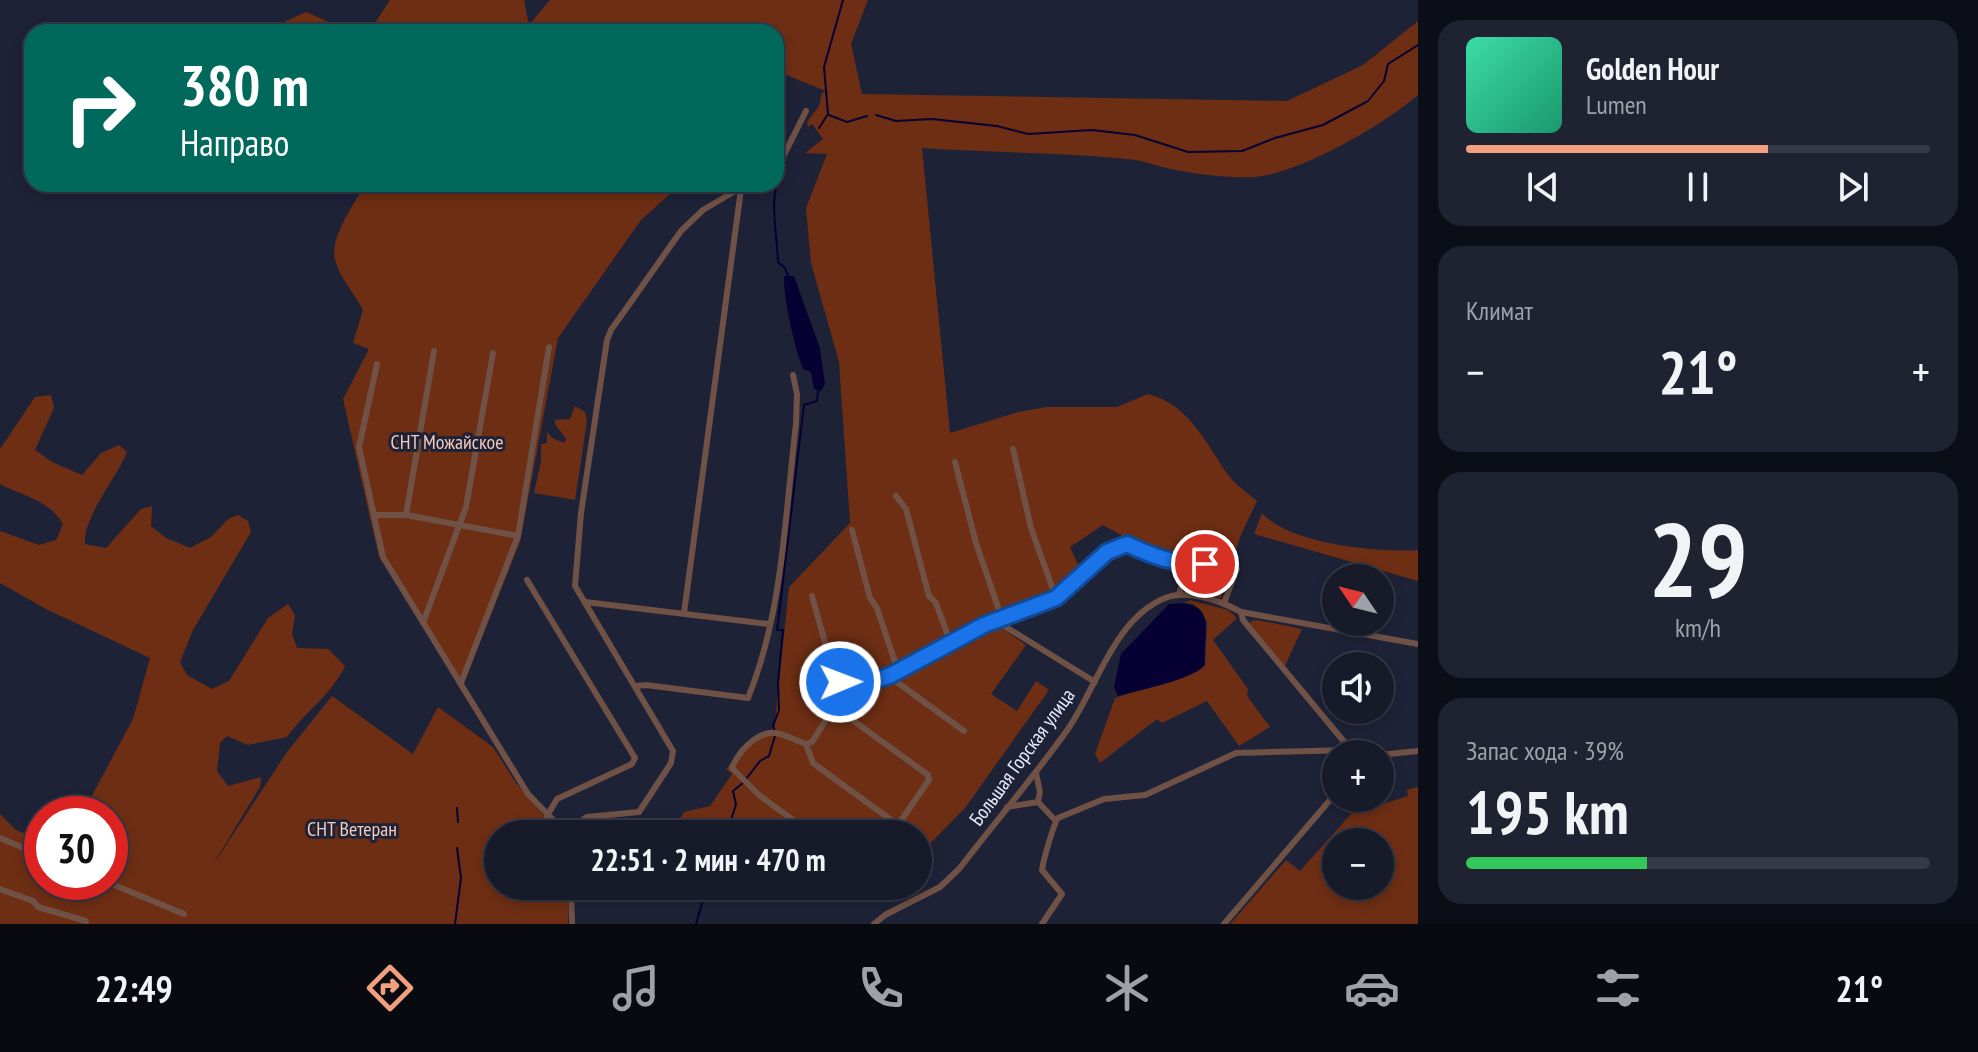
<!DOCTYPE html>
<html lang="ru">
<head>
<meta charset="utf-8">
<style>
	body { margin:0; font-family:"PT Sans Narrow",sans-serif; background:#1f2331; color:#f1f3f6; height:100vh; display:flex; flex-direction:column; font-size:30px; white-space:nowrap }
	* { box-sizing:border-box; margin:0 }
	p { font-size:26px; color:#9ea1a8 }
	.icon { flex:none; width:44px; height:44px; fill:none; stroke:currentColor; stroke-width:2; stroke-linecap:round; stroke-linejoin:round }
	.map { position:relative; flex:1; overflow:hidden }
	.panel { display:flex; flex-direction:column; gap:20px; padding:20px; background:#0c0e17; width:560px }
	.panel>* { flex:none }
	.guide { position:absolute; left:24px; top:24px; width:760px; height:168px; border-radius:24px; box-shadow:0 4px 12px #0003,0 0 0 2px #353846; background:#00695c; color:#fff; overflow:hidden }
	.needle { width:52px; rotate:305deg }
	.buttons { position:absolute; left:1322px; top:564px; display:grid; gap:16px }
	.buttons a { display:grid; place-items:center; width:72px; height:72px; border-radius:50%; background:#161a29; box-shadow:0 4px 12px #0003,0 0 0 2px #353846; font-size:40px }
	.speed { position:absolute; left:24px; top:796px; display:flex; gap:16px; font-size:40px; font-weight:700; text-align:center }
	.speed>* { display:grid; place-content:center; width:104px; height:104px; border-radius:50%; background:#161a29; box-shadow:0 4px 12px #0003,0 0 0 2px #353846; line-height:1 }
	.speed .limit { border:12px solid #d22; background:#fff; color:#111 }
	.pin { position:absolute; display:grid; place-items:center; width:68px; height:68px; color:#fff; margin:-34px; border:4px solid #fff; border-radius:50%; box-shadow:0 2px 8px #0007 }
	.me { position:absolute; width:88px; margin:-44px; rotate:89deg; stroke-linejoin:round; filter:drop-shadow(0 0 6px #0008) }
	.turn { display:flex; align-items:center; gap:28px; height:168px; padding:0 24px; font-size:36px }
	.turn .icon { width:104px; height:104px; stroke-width:2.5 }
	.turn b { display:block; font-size:56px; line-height:68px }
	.big { font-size:60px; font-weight:800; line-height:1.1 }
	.panel .widget { flex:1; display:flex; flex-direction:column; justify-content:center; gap:12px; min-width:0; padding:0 28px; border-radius:24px; background:#1f2331 }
	.panel .dial { align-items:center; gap:0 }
	.dial b { font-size:104px; line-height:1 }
	.song { display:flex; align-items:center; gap:24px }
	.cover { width:96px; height:96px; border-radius:12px; background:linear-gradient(135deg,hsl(160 70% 55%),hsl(160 70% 35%)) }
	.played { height:8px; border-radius:4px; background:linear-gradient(90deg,#f2a080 65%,#353846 65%) }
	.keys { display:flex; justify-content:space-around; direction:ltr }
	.heat { display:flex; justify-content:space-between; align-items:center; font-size:44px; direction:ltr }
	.charge { height:12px; border-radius:6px; background:linear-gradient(90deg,#34c759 39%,#353846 0) }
	.trip { position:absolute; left:484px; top:820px; width:448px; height:80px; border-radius:40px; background:#161a29; box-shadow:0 4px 12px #0003,0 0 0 2px #353846; font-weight:800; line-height:80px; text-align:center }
	.dock { display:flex; height:128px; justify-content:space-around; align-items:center; background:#090a10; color:#9ea1a8 }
	.dock .icon { width:56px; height:56px }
	.dock .selected { color:#f2a080 }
	.dock b { font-size:36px; color:#f1f3f6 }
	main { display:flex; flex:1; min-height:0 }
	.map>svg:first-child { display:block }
	.green { fill:#6d2e14; fill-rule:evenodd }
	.water { fill:#060033 }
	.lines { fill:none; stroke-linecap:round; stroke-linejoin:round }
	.stream { stroke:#060033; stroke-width:2 }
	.minor { stroke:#705146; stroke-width:6 }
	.route-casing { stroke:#114b97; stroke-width:20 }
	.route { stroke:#1a73e8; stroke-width:14 }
	.labels { text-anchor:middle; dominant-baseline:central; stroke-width:6; stroke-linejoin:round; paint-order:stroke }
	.park-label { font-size:20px; fill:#f4caba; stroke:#1e2237 }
	.street-label { font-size:20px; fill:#e7ebf9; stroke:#1e2237 }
</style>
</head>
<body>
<main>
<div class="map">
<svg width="1418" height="924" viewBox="0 0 1418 924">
	<rect width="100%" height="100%" fill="#1e2237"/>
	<g class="green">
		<path d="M 390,0 L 524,0 L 529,25 L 550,0 L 868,0 L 851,44 L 862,94 L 1287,101 L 1363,65 L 1418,21 L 1418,95 C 1381,126 1315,164 1268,175 C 1244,181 1195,174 1171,169 C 1159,167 1148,162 1136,160 C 1067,152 992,153 922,148 L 950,433 L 1018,412 L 1047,407 L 1117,407 L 1148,394 C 1190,405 1205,443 1229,476 C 1237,486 1248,493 1257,501 L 1240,537 L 1221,598 L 1196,593 L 1206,562 L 1139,545 L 1103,525 L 1070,547 L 1081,571 L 1052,597 L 986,617 L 1026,645 L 991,694 L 1017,711 L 1036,681 L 1049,690 L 965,808 L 918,856 L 918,834 L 749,834 L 733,824 L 730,834 L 677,834 L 675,827 L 684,812 L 710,806 L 732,774 L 726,769 L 748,742 L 774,731 L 789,587 L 850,523 L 839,362 L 811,263 L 806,208 L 827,154 L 805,153 L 823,139 L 812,124 L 808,127 L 807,122 L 819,106 L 822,93 L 826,91 L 784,74 L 776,101 L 776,32 L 276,32 L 277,25 L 306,12 L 336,25 L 375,23 Z"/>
		<path d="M 366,184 L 681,184 L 641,220 L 558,338 L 520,542 L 464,682 L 460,685 L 379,557 L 343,399 L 369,349 L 353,343 L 363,310 C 355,295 339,276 335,260 C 329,238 355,202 366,184 Z"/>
		<path d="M 51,395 L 54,408 L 35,450 L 52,462 L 82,475 L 101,453 L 119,445 L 127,452 C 116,480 83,516 85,544 L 106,548 L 141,509 L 152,506 L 151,526 L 166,538 L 190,548 L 211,537 L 228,519 L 238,515 L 248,521 L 251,532 L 193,630 L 180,662 L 187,675 L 212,689 L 229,681 L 268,618 L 288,604 L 295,615 L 292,634 L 297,648 L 328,649 L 345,666 C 332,694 305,712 287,737 L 248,745 L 227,736 L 220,743 L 217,771 L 228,786 L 261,777 L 260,787 L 209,871 L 287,752 L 332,696 L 413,754 L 438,707 L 493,747 L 516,783 L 560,834 L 498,834 L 498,886 L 568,886 L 568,924 L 0,924 L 0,814 L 16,830 L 42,840 L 42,882 L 110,882 L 110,842 L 120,832 L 110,823 L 110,814 L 99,814 L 87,805 L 133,719 L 150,658 L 44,608 L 0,583 L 0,531 L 39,545 L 56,540 L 63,524 C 48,499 24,497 0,484 L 0,449 L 35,397 Z"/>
		<polygon points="575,406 585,412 587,421 575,500 534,493 541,461 541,444 547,443 547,431 552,438 564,443 566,439 555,424 555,420 570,419"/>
		<path d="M 1262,513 C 1289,544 1378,553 1418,550 L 1418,581 L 1254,534 Z"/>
		<polygon points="1190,600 1228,610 1237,618 1213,640 1248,689 1247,696 1270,727 1239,746 1207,701 1162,723 1157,719 1100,763 1095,754 1115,698 1185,676 1205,665 1207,621 1193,604 1184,603"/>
		<polygon points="1257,620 1302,629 1285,666 1250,624 1251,621"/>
		<path d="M 1418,787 L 1418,924 L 1230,924 L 1286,860 L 1300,871 L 1351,814 L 1408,796 L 1407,790 ZM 1336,842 L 1380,842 L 1380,886 L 1336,886 Z"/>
	</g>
	<g class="water">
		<path d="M 784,276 L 794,276 L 820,348 L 825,384 L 821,391 L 814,389 L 811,372 L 803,369 C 795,349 783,298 784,276 Z"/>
		<path d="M 1169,604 C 1219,599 1203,630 1205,665 C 1192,680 1139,690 1118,696 L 1114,687 L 1121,654 Z"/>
	</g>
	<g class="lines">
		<g class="stream">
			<polyline points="829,115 847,122 867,116"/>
			<polyline points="876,115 896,121 932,119 997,126 1028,134 1092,130 1135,135 1188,152 1242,151 1275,138 1323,125 1368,101 1384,81 1388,64 1418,45"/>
			<polyline points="819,128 828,114 824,67 843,0"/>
			<path d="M 786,162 C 766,191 777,229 778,262 L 784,267 L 789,277"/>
			<polyline points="775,731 773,726 779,710 778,682 783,630 777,630 778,623 804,405 817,401 818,391"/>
			<polyline points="746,779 760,761 769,756 775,736"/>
			<polyline points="457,808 458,822"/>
			<polyline points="726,834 736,805 733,791 743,783"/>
			<polyline points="455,924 461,878 457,848"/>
			<polyline points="696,924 707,886"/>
		</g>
		<g class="minor">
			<polyline points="776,164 783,157 806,111"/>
			<polyline points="377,364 359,447 383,557 528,794 567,834"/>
			<polyline points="1013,449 1031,528 1056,598"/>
			<polyline points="955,462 976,543 1002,619"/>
			<polyline points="896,496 906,509 929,596 936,603 951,644"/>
			<polyline points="374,515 406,515 518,536"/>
			<polyline points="406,515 434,351"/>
			<polyline points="852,530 870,598 877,608 898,671"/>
			<polyline points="527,580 635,758 632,764 557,799 547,816"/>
			<polyline points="1179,594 1188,565"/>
			<polyline points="812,596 826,646 844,691"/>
			<polyline points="585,602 769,624"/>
			<polyline points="1241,612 1243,620 1351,750"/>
			<polyline points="684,613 741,189"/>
			<polyline points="996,621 1095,682"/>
			<polyline points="423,623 466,507 493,353"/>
			<polyline points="891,675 894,680 964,731"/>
			<polyline points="461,683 518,536 549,347"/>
			<path d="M 636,686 L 646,685 L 748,698 C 783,613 785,514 796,424 L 797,394 L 793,375"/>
			<path d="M 806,744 L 812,742 L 844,691 L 891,675 L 984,625 L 1056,598 L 1107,552 L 1127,544 C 1146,553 1166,562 1187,565 C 1205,567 1219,562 1237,569 L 1224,603"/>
			<polyline points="806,744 813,763 898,825 929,780 928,775 836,708"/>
			<path d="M 806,744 C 796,741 786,734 775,733 C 757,731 738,752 732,768 L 759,795 L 812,834"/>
			<polyline points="1380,755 1418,751"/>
			<polyline points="1036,773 1040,792 1038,802"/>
			<polyline points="1038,802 1055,820"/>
			<polyline points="1007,807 1038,802"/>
			<polyline points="567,831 587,817 639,812 671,763 673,751 575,586 581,513 607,340 611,330 681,231 703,210 747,184"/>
			<polyline points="0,838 42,856"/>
			<polyline points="107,882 184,914"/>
			<polyline points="571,886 572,924"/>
			<polyline points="0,889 33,901 38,907 86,921"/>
			<path d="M 874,924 L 885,915 L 940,887 L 959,869 C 995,822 1034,777 1068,729 C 1097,687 1114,619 1165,598 C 1189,589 1221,601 1241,612 L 1418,644"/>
			<path d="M 1042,924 L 1062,894 L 1042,870 C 1043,861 1054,823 1058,818 L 1104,799 L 1145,795 L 1236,753 L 1351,750 L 1366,754"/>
			<polyline points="1224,924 1336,793"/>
		</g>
	</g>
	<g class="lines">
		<defs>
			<path id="route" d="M 840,682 L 844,691 L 891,675 L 984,625 L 1056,598 L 1107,552 L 1127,544 C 1152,556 1176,565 1205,564"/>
		</defs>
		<use href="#route" class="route-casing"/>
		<use href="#route" class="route"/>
	</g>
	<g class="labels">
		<g class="park-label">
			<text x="447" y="442">СНТ Можайское</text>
			<text x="352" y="829">СНТ Ветеран</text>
		</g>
		<g class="street-label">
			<text transform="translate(1022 757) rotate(-54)">Большая Горская улица</text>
		</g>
	</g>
</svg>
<div class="buttons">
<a><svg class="needle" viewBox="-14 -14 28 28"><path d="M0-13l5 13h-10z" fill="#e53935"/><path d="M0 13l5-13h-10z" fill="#9ea1a8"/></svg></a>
<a><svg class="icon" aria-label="sound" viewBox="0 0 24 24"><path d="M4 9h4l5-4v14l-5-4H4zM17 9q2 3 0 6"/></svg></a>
<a>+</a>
<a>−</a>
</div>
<div class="speed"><div class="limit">30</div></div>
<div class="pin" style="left:1205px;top:564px;background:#d93025"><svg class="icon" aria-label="arrive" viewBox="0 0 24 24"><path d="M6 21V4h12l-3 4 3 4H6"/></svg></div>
<svg class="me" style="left:840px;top:682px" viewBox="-20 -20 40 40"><circle r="17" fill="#1a73e8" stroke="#fff" stroke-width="3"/><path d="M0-11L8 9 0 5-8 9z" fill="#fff"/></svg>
<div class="trip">22:51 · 2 мин · 470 m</div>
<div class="guide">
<div class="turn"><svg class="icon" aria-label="right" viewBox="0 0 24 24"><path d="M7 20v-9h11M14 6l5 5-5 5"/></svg><div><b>380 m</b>Направо</div></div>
</div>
</div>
<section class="panel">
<div class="widget">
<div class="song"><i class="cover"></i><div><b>Golden Hour</b><p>Lumen</p></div></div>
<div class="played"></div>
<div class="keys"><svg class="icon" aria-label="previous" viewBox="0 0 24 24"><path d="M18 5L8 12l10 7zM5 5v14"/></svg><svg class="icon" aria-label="pause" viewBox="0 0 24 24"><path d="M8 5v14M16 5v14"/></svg><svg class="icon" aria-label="next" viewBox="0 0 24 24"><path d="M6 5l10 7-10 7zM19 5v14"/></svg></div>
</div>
<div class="widget"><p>Климат</p>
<div class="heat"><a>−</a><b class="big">21°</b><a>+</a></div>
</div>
<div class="widget dial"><b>29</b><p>km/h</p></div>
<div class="widget"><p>Запас хода · 39%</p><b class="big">195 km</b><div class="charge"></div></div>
</section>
</main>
<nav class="dock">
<b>22:49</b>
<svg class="icon selected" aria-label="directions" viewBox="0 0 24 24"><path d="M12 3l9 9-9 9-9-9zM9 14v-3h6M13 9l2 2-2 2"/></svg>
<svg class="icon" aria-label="music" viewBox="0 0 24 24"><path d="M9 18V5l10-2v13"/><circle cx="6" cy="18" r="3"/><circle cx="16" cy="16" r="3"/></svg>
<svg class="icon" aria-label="phone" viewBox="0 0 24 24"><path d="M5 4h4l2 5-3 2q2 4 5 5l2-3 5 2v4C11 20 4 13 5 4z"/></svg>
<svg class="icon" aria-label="climate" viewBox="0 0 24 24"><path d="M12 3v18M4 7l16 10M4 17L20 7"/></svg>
<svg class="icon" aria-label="car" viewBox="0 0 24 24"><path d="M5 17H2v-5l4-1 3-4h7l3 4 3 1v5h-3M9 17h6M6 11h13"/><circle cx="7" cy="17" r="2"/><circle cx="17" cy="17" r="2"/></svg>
<svg class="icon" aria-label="filters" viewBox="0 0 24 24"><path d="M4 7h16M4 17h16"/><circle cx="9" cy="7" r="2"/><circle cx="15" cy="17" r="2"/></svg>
<b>21°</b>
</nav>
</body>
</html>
